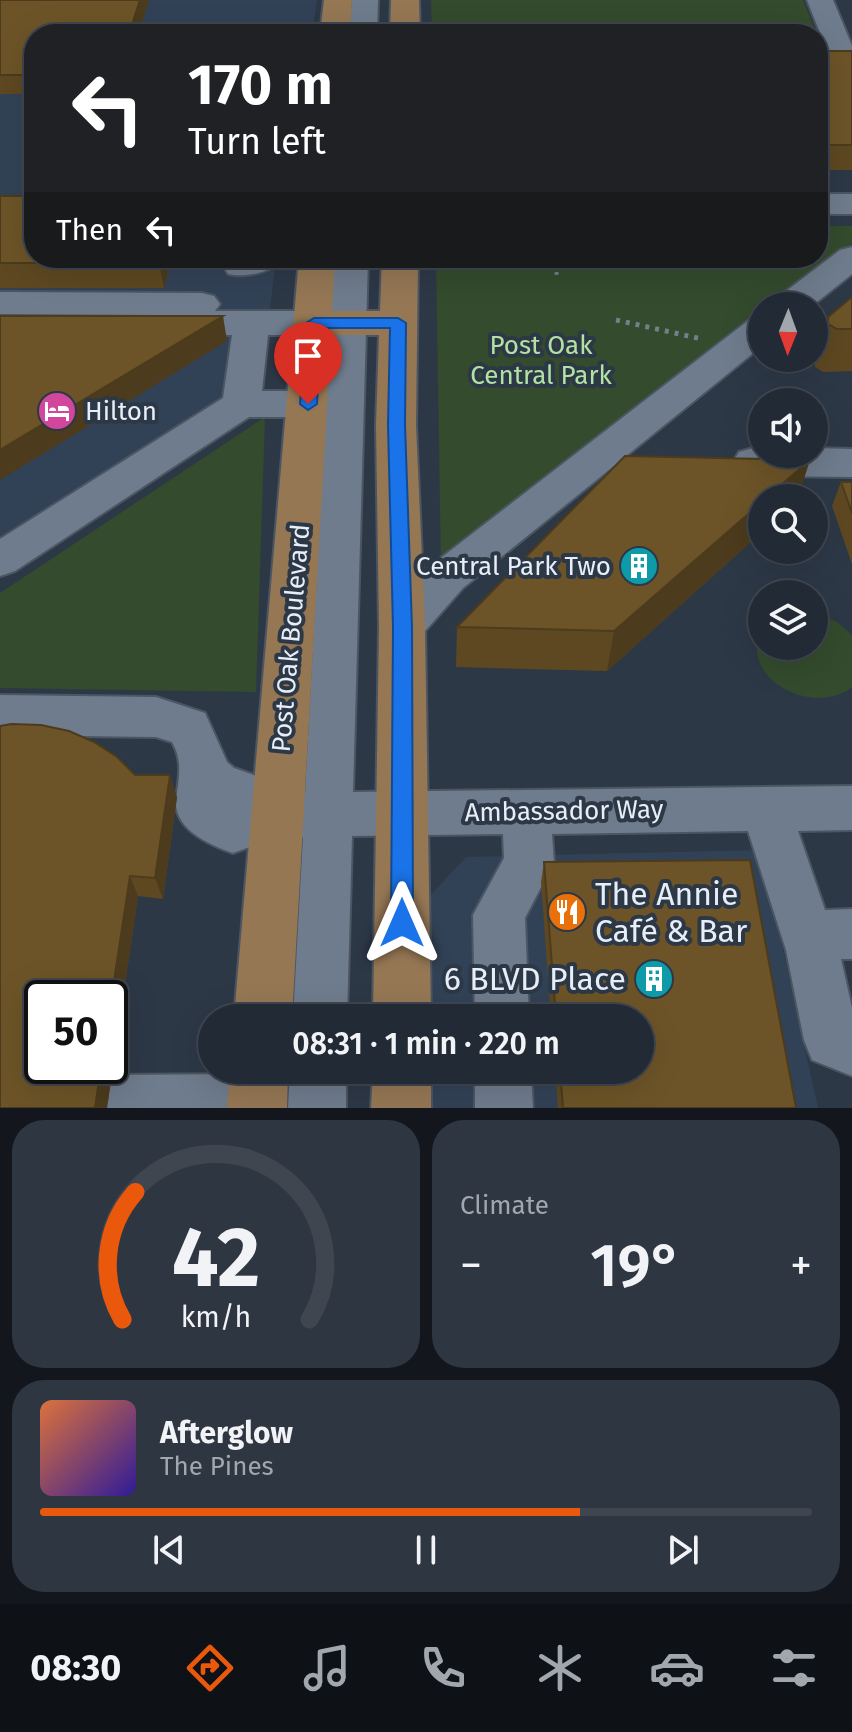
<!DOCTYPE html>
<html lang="en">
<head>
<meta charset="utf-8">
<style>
	body { margin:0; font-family:"Fira Sans",sans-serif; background:#2e3641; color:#f1f3f6; height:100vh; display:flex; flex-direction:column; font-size:30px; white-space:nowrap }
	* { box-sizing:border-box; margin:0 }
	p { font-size:26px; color:#a2a7ad }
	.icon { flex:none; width:44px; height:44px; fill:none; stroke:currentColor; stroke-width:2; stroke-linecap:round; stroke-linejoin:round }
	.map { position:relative; height:1108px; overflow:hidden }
	.details { display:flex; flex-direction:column; gap:12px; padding:12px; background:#13171d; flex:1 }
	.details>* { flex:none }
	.top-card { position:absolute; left:24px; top:24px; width:804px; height:244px; border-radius:32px; box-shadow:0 8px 32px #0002,0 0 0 2px #3f4650; background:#202124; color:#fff; overflow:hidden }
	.needle { width:52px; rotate:181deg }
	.buttons { position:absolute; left:748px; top:292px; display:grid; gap:16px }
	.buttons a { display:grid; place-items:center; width:80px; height:80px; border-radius:50%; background:#222a35; box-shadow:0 8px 32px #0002,0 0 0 2px #3f4650; font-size:40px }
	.speed { position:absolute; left:24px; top:980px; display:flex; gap:16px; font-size:40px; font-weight:700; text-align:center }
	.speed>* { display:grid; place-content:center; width:104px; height:104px; border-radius:50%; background:#222a35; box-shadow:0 8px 32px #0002,0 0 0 2px #3f4650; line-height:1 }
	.speed .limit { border:4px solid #111; border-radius:12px; background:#fff; color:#111 }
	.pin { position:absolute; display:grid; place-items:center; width:68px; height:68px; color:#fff; margin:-82px -34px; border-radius:50% 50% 50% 0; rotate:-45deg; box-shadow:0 0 8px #0007 }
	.pin .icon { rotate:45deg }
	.me { position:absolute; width:88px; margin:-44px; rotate:0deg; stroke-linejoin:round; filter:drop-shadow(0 0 6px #0008) }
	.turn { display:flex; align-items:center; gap:28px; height:168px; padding:0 32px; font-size:36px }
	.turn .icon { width:104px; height:104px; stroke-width:2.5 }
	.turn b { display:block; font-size:56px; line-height:68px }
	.then { display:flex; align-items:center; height:76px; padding:0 32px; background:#0003; gap:16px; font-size:30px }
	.big { font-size:60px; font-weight:600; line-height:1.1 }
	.details .widget { flex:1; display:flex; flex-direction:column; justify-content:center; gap:12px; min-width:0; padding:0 28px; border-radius:32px; background:#2e3641 }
	.details .dial { align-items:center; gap:0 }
	.dial svg { height:208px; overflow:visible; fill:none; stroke:#3f4650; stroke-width:7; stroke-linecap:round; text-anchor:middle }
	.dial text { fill:#f1f3f6; stroke:none }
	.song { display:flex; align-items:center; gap:24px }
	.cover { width:96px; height:96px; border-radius:12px; background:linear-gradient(135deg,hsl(20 70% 55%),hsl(250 70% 35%)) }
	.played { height:8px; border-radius:4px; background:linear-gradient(90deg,#ea580c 70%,#3f4650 70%) }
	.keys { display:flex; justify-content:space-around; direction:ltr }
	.heat { display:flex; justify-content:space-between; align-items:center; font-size:44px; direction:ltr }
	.details .tiles { flex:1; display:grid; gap:12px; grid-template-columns:1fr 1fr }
	.widget:last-child { grid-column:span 2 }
	.trip { position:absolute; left:198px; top:1004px; width:456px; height:80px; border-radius:40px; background:#222a35; box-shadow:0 8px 32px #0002,0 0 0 2px #3f4650; font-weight:600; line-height:80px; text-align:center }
	.menu { display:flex; height:128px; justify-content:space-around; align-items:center; background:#0e1115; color:#a2a7ad }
	.menu .icon { width:56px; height:56px }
	.menu .active { color:#ea580c }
	.menu b { font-size:36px; color:#f1f3f6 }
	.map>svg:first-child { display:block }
	.built { fill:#324256 }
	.green { fill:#344b2d }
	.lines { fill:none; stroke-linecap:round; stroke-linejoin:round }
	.minor-casing { stroke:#4c5562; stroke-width:4 }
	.major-casing { stroke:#4c5562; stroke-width:4 }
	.path-far1 { stroke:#757e8b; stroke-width:4; stroke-dasharray:3 4; stroke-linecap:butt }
	.path { stroke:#757e8b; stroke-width:5; stroke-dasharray:4 6; stroke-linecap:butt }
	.minor { fill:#6f7c8d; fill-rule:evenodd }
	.major { fill:#957754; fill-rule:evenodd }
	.wall { fill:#5e4822 }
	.shaded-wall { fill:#4c3b1c }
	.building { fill:#6d5428; stroke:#4c3b1c; stroke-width:2 }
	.route { fill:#1a73e8; stroke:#114b97; stroke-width:2 }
	.labels { text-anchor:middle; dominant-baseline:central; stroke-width:8; stroke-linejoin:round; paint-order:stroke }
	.park-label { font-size:26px; fill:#b2e2a3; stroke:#2d3847 }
	.poi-label { font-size:26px; fill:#e7eef8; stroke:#2d3847; text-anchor:start }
	.street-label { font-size:26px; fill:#e7eef8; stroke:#2d3847 }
	.near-poi-label { font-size:32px; fill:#e7eef8; stroke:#2d3847; text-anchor:start }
</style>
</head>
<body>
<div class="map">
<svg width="852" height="1108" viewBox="0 0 852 1108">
	<rect width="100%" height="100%" fill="#2d3847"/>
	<g class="built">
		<polygon points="0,0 317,0 312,34 34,34 34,258 276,258 270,309 0,308"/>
		<polygon points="0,314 268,314 253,415 0,571"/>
		<polygon points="761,850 818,1108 427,1108 427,1070 640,1070 640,1018 427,1018 428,898 466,857"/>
	</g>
	<g class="green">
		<polygon points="431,0 803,0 817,34 438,34 432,30"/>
		<polygon points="818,226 852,226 852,244 773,306 762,306 762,315 441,567 436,258 818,258"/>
		<polygon points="265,417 256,692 0,688 0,593"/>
		<path d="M 814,613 L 837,622 L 852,635 L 852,687 C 813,718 736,678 762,627 L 762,646 L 814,646 Z"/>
	</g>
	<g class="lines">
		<defs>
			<g id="minor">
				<polygon points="352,0 378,0 377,34 349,34"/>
				<polygon points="807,0 833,0 852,46 852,63 842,66 832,63"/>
				<rect x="818" y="194" width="34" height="20"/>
				<polygon points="852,247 852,274 812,306 771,306 777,298 840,250"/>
				<path d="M 228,258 L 283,258 C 273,273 244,278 228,274 L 223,266 Z"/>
				<path d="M 334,258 L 368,258 L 353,792 L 852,786 L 852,830 L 798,831 L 825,910 L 852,909 L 852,959 L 841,959 L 852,1008 L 852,1076 L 812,1060 L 804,1040 L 786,950 L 748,831 L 552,834 L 554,862 L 525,918 L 529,1018 L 475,1018 L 473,915 L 504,858 L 503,834 L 352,836 L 347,1018 L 293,1018 L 303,837 L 277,837 L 233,853 C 210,845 173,829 176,799 C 179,778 183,761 172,742 L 156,737 L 0,735 L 0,695 L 156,697 L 205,713 L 227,762 L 234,768 L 257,776 L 284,793 L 305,793 L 326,406 L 321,413 L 308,417 L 249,417 L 15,571 L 0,576 L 0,539 L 223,398 L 232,335 L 169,335 L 156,331 L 151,323 L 156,315 L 0,314 L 0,292 L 202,293 L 214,296 L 220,304 L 215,311 L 314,311 L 327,315 L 331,321 ZM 330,325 L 326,403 L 321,395 L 308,391 L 262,391 L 268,335 L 314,335 L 327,331 Z"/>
				<polygon points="762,316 762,346 463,588 418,639 402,645 386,639 380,627 386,615 433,564 749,320"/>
				<polygon points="753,448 762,448 762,454 814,454 814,448 852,449 852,477 753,476 739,472 733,462 739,452"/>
				<polygon points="290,1070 346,1070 346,1108 288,1108"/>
				<polygon points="475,1070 531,1070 533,1108 475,1108"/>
				<polygon points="257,1074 277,1082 285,1102 283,1108 81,1108 79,1104 88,1084 108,1075"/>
			</g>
			<g id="major">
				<polygon points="324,0 352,0 350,34 320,34"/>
				<polygon points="391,0 419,0 420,34 390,34"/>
				<polygon points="299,258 335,258 332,311 380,311 382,258 418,258 416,425 425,627 431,1018 373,1018 379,627 376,425 379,335 331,335 292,1018 234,1018"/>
				<polygon points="230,1070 288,1070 287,1108 227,1108"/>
				<polygon points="373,1070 431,1070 431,1108 371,1108"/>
			</g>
		</defs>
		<use href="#minor" class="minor-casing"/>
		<use href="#major" class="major-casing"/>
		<polyline class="path-far1" points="555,258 557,278"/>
		<polyline class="path" points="616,320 702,339"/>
		<use href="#minor" class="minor"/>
		<use href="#major" class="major"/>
	</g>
	<g class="wall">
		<polygon points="0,0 149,0 138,34 34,34 34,94 0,94"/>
		<rect x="818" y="51" width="34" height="119"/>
		<polygon points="0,196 171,258 164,288 0,288"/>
		<polygon points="852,297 852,371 823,372 815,367 815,359 828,317"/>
		<polygon points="841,482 852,482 852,564 832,506"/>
		<polygon points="762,498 762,532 607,671 456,667 457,627"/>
		<polygon points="135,775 177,797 163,899 138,896 107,1108"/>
		<polygon points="544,862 796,1108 558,1108 555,1070 640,1070 640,1018 551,1018 541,882"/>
	</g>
	<g class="shaded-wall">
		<polygon points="140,0 149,0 138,34 129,34"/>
		<polygon points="161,258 171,258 164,288 159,263"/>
		<polygon points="223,316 227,341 0,480 0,450"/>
		<polygon points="810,460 798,498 766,498"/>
		<polygon points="762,502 762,532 607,671 614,631"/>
		<polygon points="170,775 177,797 163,899 155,878"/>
		<polygon points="130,876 138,896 107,1108 95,1108 101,1066 110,1066 110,1007"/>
	</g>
	<g class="building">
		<polygon points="0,0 140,0 129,34 34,34 34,75 0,75"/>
		<rect x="818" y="51" width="34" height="94"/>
		<polygon points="0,196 34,196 34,258 161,258 159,263 0,263"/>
		<polygon points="852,297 852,329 837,329 828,324 828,317"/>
		<polygon points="0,316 223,316 0,450"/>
		<polygon points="625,456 810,460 766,498 762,498 762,502 614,631 457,627"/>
		<polygon points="841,482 852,482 852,513"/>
		<polygon points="11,724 41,725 69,731 94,742 117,757 135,775 170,775 155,878 130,876 110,1007 110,998 42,998 42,1066 101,1066 95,1108 0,1108 0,726"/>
		<polygon points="750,860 796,1108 563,1108 560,1070 640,1070 640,1018 556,1018 544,862"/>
	</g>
	<polygon class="route" points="314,318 398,318 406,323 405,425 412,627 413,923 410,931 402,934 394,931 391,923 393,627 388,425 390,328 321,328 317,404 308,410 300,404 306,323"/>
	<defs>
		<symbol id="hotel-disc" viewBox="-11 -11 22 22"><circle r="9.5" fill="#d1479c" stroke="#2d3847"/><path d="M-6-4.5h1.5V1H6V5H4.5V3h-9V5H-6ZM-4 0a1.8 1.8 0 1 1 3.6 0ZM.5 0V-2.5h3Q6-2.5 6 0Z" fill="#fff"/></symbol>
		<symbol id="building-disc" viewBox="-11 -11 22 22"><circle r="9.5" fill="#0f9aa8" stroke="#2d3847"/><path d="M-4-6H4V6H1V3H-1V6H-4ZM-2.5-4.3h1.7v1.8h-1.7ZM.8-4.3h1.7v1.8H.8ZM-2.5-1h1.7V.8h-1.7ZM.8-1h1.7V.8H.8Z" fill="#fff"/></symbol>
		<symbol id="restaurant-disc" viewBox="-11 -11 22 22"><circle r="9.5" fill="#e8710a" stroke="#2d3847"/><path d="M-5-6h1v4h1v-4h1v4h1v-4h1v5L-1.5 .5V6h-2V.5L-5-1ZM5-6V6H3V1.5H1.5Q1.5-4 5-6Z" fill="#fff"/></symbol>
	</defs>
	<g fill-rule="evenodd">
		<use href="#hotel-disc" x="35" y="389" width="44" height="44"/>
		<use href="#building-disc" x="617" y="544" width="44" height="44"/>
		<use href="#restaurant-disc" x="545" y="890" width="44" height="44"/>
		<use href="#building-disc" x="632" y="957" width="44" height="44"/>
	</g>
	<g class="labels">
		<g class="park-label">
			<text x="541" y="345">Post Oak<tspan x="541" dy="30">Central Park</tspan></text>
		</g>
		<g class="poi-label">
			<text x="85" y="411">Hilton</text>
			<text x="611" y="566" text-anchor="end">Central Park Two</text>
		</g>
		<g class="street-label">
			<text transform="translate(291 638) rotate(-85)">Post Oak Boulevard</text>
			<text transform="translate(564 811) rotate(-1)">Ambassador Way</text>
		</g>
		<g class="near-poi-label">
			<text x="595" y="894">The Annie<tspan x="595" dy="37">Café &amp; Bar</tspan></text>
			<text x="626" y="979" text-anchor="end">6 BLVD Place</text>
		</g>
	</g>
</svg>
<div class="buttons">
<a><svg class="needle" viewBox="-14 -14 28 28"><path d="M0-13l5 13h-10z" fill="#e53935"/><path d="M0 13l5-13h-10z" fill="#a2a7ad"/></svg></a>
<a><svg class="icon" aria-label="sound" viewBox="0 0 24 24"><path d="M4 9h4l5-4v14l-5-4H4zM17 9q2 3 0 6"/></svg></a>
<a><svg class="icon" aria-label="search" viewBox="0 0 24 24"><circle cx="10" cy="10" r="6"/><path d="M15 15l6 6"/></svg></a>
<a><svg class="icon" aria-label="layers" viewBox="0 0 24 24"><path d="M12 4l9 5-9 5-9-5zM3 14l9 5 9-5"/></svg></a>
</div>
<div class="speed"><div class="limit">50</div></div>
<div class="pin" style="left:308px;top:404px;background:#d93025"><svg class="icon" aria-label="arrive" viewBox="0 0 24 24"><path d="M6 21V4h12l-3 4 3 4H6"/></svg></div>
<svg class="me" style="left:402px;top:923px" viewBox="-20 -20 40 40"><path d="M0-17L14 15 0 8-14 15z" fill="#1a73e8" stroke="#fff" stroke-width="4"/></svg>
<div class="trip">08:31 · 1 min · 220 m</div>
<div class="top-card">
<div class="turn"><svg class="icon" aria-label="left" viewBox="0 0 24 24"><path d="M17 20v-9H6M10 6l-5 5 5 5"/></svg><div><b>170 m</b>Turn left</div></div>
<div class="then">Then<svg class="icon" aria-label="left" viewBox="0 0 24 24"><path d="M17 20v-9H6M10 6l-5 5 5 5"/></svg></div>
</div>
</div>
<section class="details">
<div class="tiles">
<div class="widget dial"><svg viewBox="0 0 100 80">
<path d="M14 69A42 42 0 1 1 86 69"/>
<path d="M14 69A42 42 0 0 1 19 20" stroke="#ea580c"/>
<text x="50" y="56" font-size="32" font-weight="700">42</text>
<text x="50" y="72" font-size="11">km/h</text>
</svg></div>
<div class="widget"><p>Climate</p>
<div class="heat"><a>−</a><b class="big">19°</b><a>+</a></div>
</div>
<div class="widget">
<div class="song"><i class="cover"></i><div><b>Afterglow</b><p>The Pines</p></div></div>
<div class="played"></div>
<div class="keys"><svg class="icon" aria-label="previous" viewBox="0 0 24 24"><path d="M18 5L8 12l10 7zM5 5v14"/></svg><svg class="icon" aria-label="pause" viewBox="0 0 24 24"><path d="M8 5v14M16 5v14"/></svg><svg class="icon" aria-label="next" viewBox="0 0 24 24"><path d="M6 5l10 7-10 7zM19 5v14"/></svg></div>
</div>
</div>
</section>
<nav class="menu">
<b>08:30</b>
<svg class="icon active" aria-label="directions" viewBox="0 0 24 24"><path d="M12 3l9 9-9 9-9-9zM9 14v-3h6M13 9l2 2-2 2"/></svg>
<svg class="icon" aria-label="music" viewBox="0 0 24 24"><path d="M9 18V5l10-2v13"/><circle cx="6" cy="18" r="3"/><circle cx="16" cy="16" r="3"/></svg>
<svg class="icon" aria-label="phone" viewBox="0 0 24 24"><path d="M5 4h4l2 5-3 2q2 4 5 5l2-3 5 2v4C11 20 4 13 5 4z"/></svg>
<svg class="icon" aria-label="climate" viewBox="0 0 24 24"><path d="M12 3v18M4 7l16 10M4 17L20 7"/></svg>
<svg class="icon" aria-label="car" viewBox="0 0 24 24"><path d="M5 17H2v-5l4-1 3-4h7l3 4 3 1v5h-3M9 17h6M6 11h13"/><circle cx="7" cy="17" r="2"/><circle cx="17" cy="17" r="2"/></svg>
<svg class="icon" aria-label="filters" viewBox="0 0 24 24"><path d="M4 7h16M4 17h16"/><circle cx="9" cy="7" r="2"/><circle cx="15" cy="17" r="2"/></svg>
</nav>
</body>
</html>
